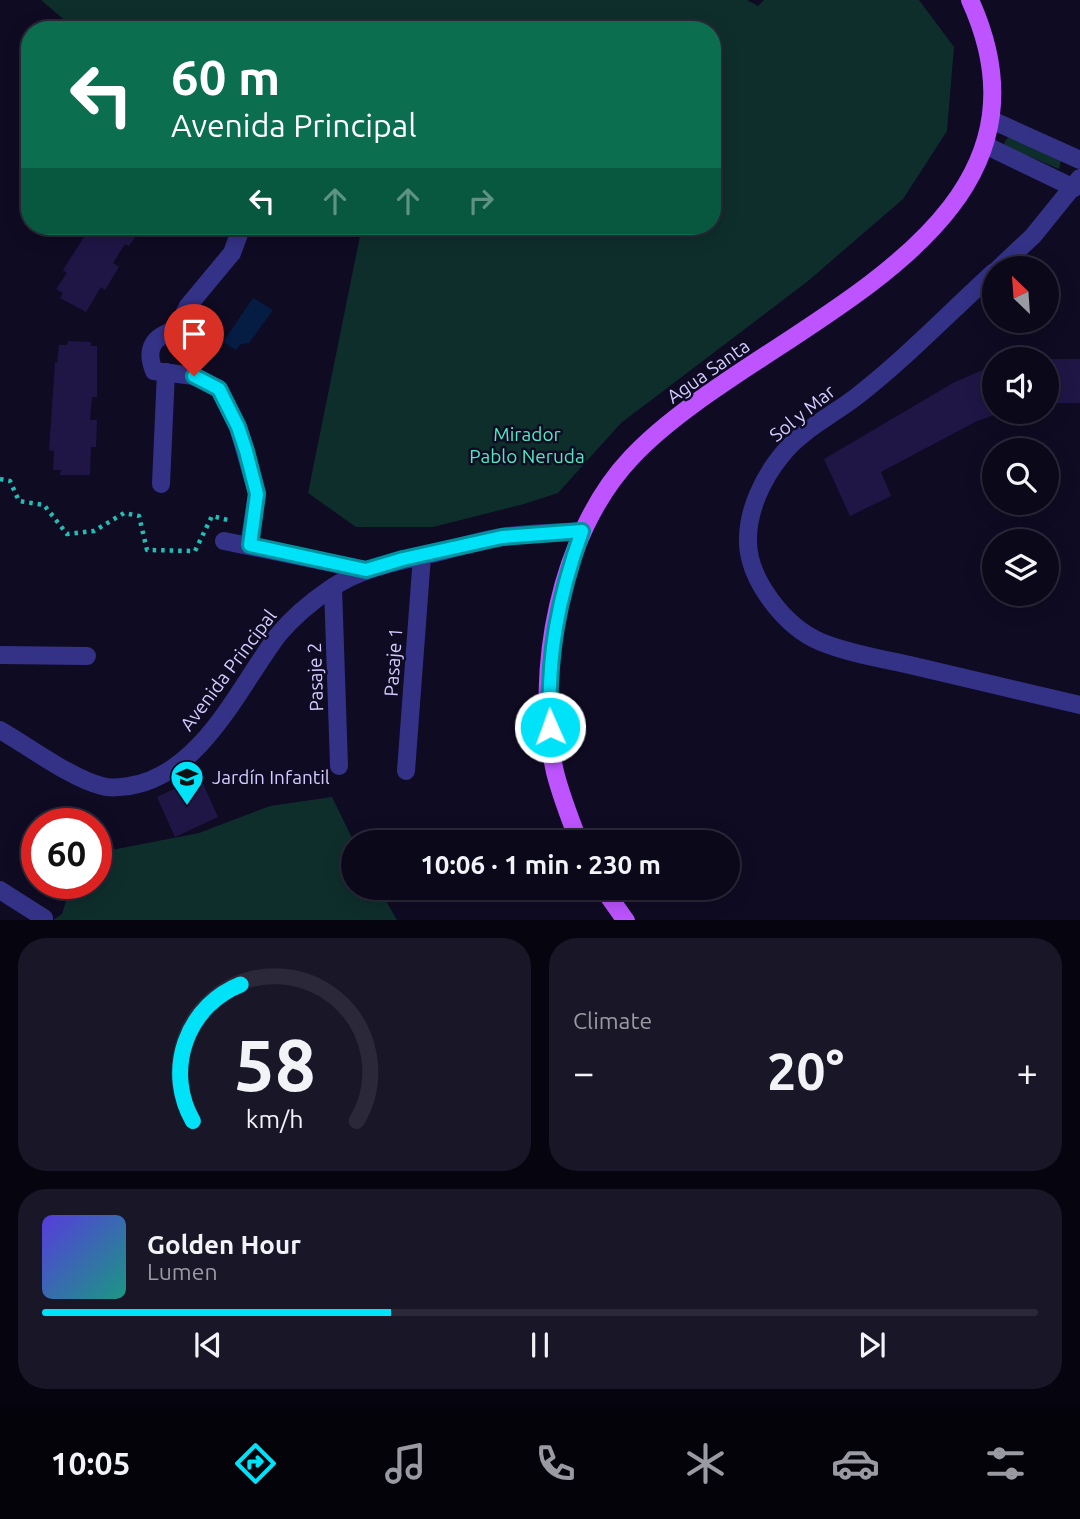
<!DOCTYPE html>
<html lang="en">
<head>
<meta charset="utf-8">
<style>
	body { margin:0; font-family:Ubuntu,sans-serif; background:#191627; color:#f1f3f6; height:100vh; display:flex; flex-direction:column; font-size:26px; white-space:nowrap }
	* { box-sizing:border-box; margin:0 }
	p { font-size:23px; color:#9a9aa2 }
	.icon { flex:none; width:38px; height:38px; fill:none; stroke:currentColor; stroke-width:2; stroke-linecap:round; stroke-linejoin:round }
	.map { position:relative; height:920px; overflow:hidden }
	.panel { display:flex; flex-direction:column; gap:18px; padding:18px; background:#06040e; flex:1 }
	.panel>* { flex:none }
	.top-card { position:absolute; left:21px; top:21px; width:700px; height:214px; border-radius:28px; box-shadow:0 4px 18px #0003,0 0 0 2px #2b2939; background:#0b6e4f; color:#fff; overflow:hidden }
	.needle { width:46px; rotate:335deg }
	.tools { position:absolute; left:982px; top:256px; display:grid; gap:14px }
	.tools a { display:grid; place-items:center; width:77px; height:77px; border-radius:50%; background:#0b081a; box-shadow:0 4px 18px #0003,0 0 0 2px #2b2939; font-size:35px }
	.speed { position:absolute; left:21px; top:808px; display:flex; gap:14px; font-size:35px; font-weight:700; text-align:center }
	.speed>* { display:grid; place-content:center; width:91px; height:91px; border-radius:50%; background:#0b081a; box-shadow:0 4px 18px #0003,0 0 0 2px #2b2939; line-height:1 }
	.speed .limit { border:10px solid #d22; background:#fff; color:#111 }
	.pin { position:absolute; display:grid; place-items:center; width:60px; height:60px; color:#fff; margin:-72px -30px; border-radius:50% 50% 50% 0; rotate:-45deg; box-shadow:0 0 7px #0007 }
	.pin .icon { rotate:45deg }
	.me { position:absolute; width:77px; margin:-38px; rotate:358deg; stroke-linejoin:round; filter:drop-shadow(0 0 5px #0008) }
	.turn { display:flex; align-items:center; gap:24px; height:147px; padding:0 35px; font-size:32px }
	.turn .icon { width:91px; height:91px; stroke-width:2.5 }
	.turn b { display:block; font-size:49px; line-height:60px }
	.lanes { display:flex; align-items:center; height:66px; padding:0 35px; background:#0003; justify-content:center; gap:35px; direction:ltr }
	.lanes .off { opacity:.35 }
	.big { font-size:52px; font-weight:600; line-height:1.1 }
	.panel .widget { flex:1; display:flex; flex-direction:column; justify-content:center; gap:10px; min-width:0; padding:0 24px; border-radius:28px; background:#191627 }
	.panel .dial { align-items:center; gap:0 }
	.dial svg { height:182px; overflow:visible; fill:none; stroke:#2b2939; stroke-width:7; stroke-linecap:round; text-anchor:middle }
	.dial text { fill:#f1f3f6; stroke:none }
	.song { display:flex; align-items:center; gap:21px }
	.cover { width:84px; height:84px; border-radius:10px; background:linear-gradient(135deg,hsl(250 70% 55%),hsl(170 70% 35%)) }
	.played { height:7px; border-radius:4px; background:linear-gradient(90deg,#00e2f8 35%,#2b2939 35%) }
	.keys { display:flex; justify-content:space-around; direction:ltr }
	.heat { display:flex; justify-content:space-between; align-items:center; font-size:38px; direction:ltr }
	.panel .tiles { flex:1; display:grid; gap:18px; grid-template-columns:1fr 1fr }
	.widget:last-child { grid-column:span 2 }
	.trip { position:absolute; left:341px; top:830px; width:399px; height:70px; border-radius:35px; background:#0b081a; box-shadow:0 4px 18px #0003,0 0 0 2px #2b2939; font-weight:600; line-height:70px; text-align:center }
	.menu { display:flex; height:112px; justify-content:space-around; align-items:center; background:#04030a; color:#9a9aa2 }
	.menu .icon { width:49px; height:49px }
	.menu .on { color:#00e2f8 }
	.menu b { font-size:32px; color:#f1f3f6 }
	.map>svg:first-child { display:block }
	.green { fill:#0e2e2c }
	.water { fill:#051c43 }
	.building { fill:#1f1646 }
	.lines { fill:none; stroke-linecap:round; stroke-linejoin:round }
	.path { stroke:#22beb3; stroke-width:4.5; stroke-dasharray:3.5 5; stroke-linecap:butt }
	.minor { stroke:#343287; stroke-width:18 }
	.major { stroke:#bd54ff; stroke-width:18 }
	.route-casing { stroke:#0093a1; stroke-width:18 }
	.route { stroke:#00e2f8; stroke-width:12 }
	.labels { text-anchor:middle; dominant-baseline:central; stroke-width:5; stroke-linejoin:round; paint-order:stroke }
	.street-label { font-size:19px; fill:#d3cdff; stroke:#0f0b23 }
	.park-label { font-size:19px; fill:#4eebc2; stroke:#0f0b23 }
	.poi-label { font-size:19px; fill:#d3cdff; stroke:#0f0b23; text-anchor:start }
</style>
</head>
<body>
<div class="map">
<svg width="1080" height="921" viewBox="0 0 1080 921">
	<rect width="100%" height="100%" fill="#0f0b23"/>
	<g class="green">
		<polygon points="41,0 747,0 758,6 764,0 919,0 954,47 947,131 903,199 808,281 621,423 558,493 524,504 433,527 356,527 308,493 362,226 712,226 712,30 76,30"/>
		<polygon points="1009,136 1061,161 1059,169 1005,146 1004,143"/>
		<polygon points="332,797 354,842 354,887 378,887 397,920 53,920 62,914 71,884 96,884 96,853 199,833 270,806"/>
	</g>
	<polygon class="water" points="253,298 273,310 249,343 241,344 236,350 223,342"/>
	<g class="building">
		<polygon points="91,226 138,226 141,228 129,246 125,244 113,263 119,267 105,290 101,287 86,312 60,298 63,293 56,289 67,273 63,270"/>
		<polygon points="68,341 91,342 91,346 97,346 97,397 92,397 90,420 97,420 96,447 91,447 90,475 60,475 61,470 53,470 54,451 49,450 55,362 57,363 59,345 67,345"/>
		<rect x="1046" y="359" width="34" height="44"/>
		<polygon points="994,365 994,411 1002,412 975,422 881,472 891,496 850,516 824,459 953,383"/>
		<polygon points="200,777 218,817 175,837 157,797"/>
	</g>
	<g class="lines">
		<polyline class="path" points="0,479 10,481 19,501 44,505 67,534 94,531 124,513 139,516 147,550 195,551 212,516 228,520"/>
		<g class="minor">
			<polyline points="996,122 1080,160"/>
			<polyline points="989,147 1074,188"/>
			<polyline points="999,268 1033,236 1080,178"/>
			<path d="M 994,272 C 948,314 905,359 856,397 C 831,416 800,431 781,456 C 763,478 748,510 748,539 C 747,579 785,627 821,642 C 850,654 884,659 914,666 C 969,679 1025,692 1080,705"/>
			<polyline points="176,330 188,306 232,253 242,226"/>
			<path d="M 189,357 L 189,340 L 176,330 C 153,336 145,349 154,371 L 194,376 L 219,389 L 238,427 L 257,493 L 249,545"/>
			<polyline points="161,484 166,372"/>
			<polyline points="224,541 366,570"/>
			<polyline points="333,587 339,766"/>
			<polyline points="0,655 87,656"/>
			<path d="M 0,730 C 28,746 72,779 102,786 C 111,789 121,787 129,786 C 201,775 239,687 278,635 C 293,617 311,602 330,589 C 359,569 391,563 424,556 C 450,550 476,541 502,537 C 528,533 555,533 582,531"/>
			<polyline points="406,771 422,556"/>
			<polyline points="0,890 44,918"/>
		</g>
		<g class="major">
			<path d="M 579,842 C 570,819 561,796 555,772 C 533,672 560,533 631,458 C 754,326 1080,241 970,0"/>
			<polyline points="602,887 626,921"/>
		</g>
	</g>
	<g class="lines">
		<defs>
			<path id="route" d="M 194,376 L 219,389 L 238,427 L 246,451 L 257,494 L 250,545 L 366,570 L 403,559 L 502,537 L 582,531 C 558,598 547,656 550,727"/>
		</defs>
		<use href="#route" class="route-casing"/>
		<use href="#route" class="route"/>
	</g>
	<defs>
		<symbol id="school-pin" viewBox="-11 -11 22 30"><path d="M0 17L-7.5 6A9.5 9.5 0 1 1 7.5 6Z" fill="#00e2f8" stroke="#0f0b23"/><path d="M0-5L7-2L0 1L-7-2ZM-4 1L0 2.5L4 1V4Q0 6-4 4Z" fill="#111"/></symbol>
	</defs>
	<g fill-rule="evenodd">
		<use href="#school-pin" x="168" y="758" width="38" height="52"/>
	</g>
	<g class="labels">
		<g class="street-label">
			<text transform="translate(708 371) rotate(-35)">Agua Santa</text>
			<text transform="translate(802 413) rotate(-39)">Sol y Mar</text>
			<text transform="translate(393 662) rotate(-86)">Pasaje 1</text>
			<text transform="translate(228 670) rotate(-53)">Avenida Principal</text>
			<text transform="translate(315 677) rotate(-92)">Pasaje 2</text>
		</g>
		<g class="park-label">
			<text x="527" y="434">Mirador<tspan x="527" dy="22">Pablo Neruda</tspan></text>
		</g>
		<g class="poi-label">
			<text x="212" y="777">Jardín Infantil</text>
		</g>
	</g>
</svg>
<div class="tools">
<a><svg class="needle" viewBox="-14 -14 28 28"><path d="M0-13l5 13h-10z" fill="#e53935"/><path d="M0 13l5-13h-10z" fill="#9a9aa2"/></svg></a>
<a><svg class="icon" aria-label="sound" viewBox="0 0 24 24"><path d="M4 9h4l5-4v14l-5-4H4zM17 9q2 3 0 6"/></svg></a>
<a><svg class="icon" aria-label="search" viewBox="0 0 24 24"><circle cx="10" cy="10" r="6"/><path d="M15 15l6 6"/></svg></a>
<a><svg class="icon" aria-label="layers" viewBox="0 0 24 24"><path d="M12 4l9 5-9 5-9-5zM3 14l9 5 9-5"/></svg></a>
</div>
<div class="speed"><div class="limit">60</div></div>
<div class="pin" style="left:194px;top:376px;background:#d93025"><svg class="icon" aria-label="arrive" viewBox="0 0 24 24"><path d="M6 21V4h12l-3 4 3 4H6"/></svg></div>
<svg class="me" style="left:550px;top:727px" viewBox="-20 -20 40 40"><circle r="17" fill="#00e2f8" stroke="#fff" stroke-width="3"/><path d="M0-11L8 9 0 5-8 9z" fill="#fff"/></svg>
<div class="trip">10:06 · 1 min · 230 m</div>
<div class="top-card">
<div class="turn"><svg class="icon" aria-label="left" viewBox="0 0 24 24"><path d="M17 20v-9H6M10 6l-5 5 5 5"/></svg><div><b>60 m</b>Avenida Principal</div></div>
<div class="lanes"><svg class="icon" aria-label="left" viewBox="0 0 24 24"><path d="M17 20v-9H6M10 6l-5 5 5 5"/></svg><svg class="icon off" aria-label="ahead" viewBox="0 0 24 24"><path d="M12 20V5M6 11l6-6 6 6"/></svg><svg class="icon off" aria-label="ahead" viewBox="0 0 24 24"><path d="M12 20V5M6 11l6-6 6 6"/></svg><svg class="icon off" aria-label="right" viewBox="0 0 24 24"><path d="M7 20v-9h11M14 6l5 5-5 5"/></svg></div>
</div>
</div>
<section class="panel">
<div class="tiles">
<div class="widget dial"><svg viewBox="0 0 100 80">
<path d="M14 69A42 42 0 1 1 86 69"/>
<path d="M14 69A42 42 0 0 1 35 9" stroke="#00e2f8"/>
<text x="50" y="56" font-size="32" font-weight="700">58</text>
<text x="50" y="72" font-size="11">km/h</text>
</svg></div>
<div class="widget"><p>Climate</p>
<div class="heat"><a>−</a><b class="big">20°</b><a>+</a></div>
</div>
<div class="widget">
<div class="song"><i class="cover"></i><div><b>Golden Hour</b><p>Lumen</p></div></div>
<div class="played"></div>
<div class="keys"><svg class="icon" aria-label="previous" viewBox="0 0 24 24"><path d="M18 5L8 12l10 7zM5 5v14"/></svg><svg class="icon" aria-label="pause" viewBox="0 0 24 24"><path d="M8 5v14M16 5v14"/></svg><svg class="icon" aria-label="next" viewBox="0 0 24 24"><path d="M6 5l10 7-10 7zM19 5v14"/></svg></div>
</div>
</div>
</section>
<nav class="menu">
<b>10:05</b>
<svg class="icon on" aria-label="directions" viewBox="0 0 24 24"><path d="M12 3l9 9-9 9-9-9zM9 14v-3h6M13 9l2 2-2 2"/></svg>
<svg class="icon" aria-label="music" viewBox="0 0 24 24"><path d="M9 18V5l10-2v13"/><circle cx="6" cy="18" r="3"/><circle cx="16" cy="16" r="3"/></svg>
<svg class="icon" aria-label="phone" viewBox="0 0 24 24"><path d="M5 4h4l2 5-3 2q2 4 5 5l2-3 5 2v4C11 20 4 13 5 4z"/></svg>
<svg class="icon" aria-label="climate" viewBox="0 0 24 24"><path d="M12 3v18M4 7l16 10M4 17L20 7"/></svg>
<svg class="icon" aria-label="car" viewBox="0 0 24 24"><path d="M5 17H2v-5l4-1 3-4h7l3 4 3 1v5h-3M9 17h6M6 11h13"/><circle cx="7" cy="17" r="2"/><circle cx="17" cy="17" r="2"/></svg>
<svg class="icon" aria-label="filters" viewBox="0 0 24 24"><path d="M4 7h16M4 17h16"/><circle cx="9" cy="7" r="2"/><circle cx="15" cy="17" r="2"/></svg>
</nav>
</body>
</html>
